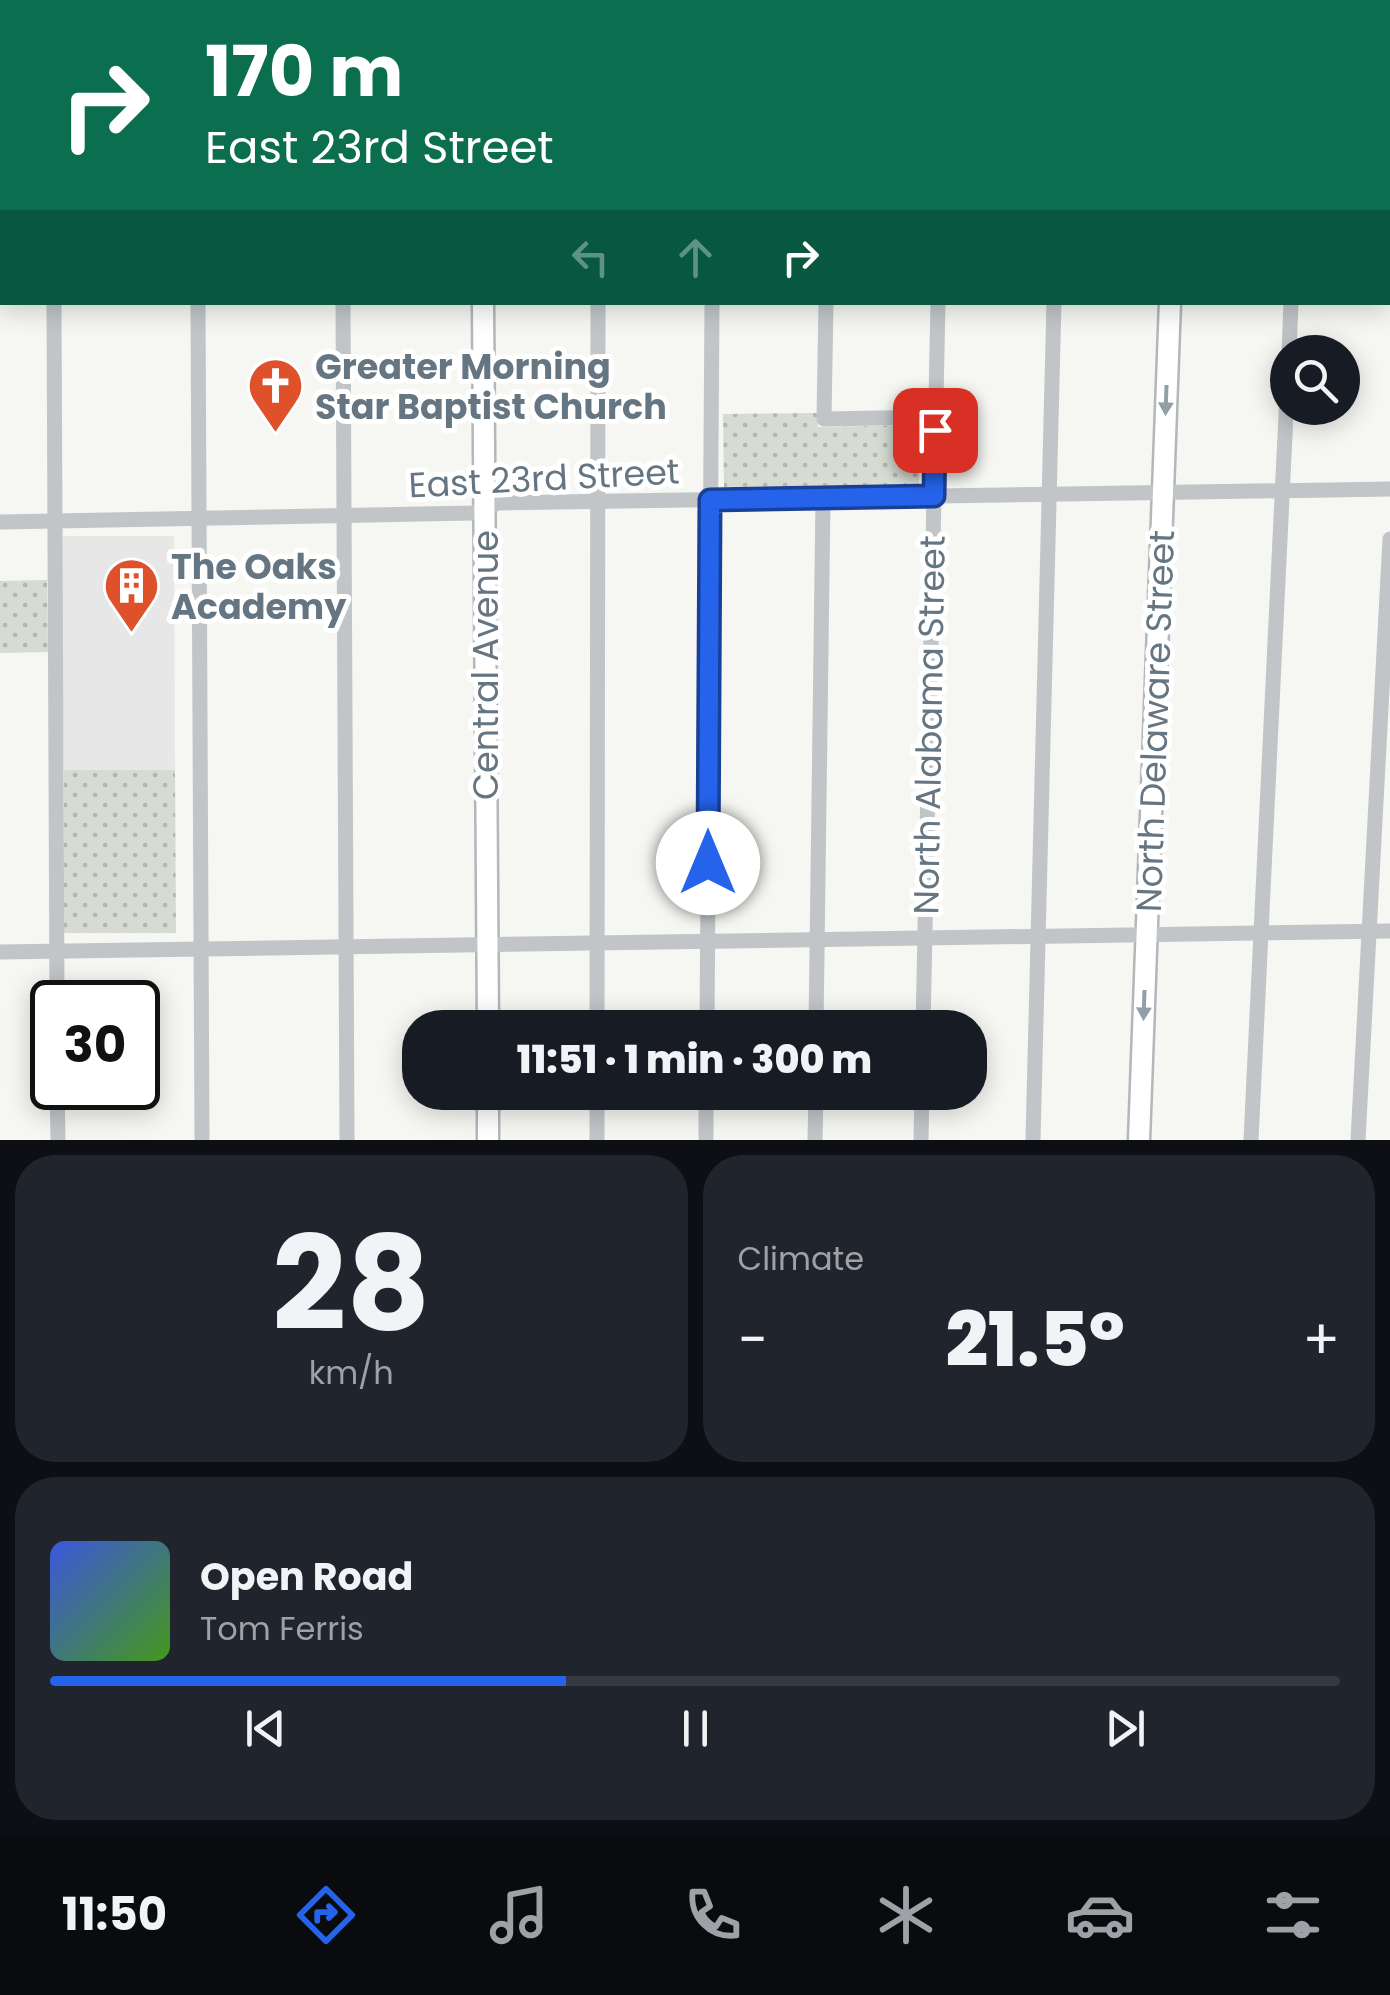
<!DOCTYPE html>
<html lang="en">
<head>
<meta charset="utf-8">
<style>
	body { margin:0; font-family:Poppins,sans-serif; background:#20242c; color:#f1f3f6; height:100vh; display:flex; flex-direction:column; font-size:38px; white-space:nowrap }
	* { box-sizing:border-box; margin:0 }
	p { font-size:32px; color:#9ea1a6 }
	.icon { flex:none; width:55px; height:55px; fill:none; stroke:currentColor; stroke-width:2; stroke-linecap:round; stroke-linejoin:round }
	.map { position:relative; height:1140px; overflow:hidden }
	.side { display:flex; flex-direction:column; gap:15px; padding:15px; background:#0d0f14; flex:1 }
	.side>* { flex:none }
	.guide { position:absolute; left:0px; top:0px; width:1390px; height:305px; box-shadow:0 5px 25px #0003; background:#0b6e4f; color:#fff; overflow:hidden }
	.controls { position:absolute; left:1270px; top:335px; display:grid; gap:20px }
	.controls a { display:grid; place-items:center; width:90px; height:90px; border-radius:50%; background:#171b24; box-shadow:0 5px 25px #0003; font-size:50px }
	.speed { position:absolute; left:30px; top:980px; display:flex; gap:20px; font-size:50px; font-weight:700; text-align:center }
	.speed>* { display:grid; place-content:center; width:130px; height:130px; border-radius:50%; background:#171b24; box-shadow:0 5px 25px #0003; line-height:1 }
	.speed .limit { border:5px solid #111; border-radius:15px; background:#fff; color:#111 }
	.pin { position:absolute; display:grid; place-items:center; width:85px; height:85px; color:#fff; margin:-42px; border-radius:20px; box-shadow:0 5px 15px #0006 }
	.me { position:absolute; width:110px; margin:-55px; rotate:0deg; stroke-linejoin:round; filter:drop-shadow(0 0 8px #0008) }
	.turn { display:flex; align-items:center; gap:35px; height:210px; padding:0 40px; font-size:45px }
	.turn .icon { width:130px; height:130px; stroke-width:2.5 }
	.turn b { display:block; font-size:70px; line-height:85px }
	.lanes { display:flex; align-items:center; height:95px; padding:0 40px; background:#0003; justify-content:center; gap:50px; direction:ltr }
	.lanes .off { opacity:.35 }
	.big { font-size:75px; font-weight:800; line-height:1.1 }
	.side .card { flex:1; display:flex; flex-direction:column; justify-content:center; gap:15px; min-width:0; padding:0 35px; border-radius:40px; background:#20242c }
	.side .dial { align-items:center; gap:0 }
	.dial b { font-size:130px; line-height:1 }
	.song { display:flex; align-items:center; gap:30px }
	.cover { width:120px; height:120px; border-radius:15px; background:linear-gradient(135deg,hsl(230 70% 55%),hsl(100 70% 35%)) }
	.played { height:10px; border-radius:5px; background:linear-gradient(90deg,#2563eb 40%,#363941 40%) }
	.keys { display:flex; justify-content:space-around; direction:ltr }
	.heat { display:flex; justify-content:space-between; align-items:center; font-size:55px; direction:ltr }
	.side .tiles { flex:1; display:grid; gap:15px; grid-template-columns:1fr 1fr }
	.card:last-child { grid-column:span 2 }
	.trip { position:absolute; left:402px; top:1010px; width:585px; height:100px; border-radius:40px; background:#171b24; box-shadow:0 5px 25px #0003; font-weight:800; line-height:100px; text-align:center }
	.tabs { display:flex; height:160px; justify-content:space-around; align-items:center; background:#090b0e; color:#9ea1a6 }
	.tabs .icon { width:70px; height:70px }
	.tabs .active { color:#2563eb }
	.tabs b { font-size:45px; color:#f1f3f6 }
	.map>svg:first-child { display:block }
	.built { fill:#e6e7e6 }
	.park { fill:url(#park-dots) }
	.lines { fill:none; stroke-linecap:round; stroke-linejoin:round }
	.major-casing { stroke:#b2b7ba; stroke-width:25 }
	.minor { stroke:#c1c5c8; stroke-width:15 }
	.major { stroke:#fff; stroke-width:20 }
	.oneway { fill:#939fa8 }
	.route-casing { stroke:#184099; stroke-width:25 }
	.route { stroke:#2563eb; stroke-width:18 }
	.labels { text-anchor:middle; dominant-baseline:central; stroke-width:10; stroke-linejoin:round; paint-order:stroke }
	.poi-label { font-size:35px; font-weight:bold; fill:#657682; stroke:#fff; text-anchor:start }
	.street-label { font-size:35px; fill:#657682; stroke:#fff }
</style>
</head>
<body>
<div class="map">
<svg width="1390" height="1140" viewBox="0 0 1390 1140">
	<defs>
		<pattern id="park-dots" width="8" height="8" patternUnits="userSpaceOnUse" patternTransform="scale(2.5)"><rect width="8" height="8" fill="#d7dcd3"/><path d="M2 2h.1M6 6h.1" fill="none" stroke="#b2b7b1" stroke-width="1.8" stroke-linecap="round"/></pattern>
	</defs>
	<rect width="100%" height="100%" fill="#f6f6f2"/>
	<polygon class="built" points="59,536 174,536 175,770 64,770"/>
	<g class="park">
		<polygon points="817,413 818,427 922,425 919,484 724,487 723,414"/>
		<polygon points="47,580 48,652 0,653 0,581"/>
		<polygon points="64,770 175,770 176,933 64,933"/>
	</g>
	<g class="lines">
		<defs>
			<g id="major">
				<polyline points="483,0 483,2"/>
				<polyline points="1004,0 1004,2"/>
				<polyline points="1270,0 1270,2"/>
				<polyline points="1247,2 1248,0"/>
				<polyline points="1388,41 1390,41"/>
				<polyline points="0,103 2,103"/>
				<polyline points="483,302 488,1028"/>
				<polyline points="488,1092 488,1140"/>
				<polyline points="1139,1140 1170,302"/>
			</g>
		</defs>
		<use href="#major" class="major-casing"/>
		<g class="minor">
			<polyline points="52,0 52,2"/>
			<polyline points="197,0 197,2"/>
			<polyline points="342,0 342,2"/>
			<polyline points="621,0 621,2"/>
			<polyline points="739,0 739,2"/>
			<polyline points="1132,0 1132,2"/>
			<polyline points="759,2 759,0"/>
			<polyline points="875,2 875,0"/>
			<polyline points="1388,112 1390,112"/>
			<polyline points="54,302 57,1002"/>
			<polyline points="198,302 202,1140"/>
			<polyline points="343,302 347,1140"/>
			<polyline points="826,302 824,419 936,417"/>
			<polyline points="1289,352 1291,302"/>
			<polyline points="0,522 473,513 498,503 1390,489"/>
			<path d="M 0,952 C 463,943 927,940 1390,931"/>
			<polyline points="597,1028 598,302"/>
			<polyline points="707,1028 712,302"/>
			<polyline points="816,1028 823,498"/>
			<polyline points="923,1028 938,302"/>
			<polyline points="57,1088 58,1140"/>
			<polyline points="597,1092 597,1140"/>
			<polyline points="706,1140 706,1092"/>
			<polyline points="815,1140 816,1092"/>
			<polyline points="921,1140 922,1092"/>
			<polyline points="1033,1140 1054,302"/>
			<polyline points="1251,1140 1288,373"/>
			<polyline points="1358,1140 1390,539"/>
		</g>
		<use href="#major" class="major"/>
	</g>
	<defs><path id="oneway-solid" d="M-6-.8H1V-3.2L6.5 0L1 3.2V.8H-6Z" transform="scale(2.5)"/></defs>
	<g class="oneway">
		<use href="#oneway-solid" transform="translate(1166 400) rotate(92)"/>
		<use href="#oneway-solid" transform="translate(1144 1005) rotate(92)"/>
	</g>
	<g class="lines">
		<defs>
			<polyline id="route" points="708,863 710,500 934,496 935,430"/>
		</defs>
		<use href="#route" class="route-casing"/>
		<use href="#route" class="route"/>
	</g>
	<defs>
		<symbol id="church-pin" viewBox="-11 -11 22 30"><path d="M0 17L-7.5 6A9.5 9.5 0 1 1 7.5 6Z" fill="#de512a" stroke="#fff"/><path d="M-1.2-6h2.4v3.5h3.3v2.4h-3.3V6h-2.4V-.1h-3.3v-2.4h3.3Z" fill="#fff"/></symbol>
		<symbol id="building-pin" viewBox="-11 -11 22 30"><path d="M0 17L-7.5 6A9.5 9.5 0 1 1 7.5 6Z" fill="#de512a" stroke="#fff"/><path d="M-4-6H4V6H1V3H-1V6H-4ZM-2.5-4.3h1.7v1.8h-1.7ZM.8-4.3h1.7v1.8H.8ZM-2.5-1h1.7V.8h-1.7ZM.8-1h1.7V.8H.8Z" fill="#fff"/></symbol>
	</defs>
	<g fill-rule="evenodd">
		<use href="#church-pin" x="244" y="354" width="63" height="86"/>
		<use href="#building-pin" x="100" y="554" width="63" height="86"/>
	</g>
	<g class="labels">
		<g class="poi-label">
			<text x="315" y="366">Greater Morning<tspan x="315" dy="40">Star Baptist Church</tspan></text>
			<text x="171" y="566">The Oaks<tspan x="171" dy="40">Academy</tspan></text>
		</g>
		<g class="street-label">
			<text transform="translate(544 478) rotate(-3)">East 23rd Street</text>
			<text transform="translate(485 665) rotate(-90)">Central Avenue</text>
			<text transform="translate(1155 721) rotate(-88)">North Delaware Street</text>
			<text transform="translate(929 725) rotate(-89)">North Alabama Street</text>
		</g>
	</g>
</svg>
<div class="controls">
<a><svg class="icon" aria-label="search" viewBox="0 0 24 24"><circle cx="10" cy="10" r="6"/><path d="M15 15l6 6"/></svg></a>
</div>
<div class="speed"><div class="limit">30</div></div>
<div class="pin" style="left:935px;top:430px;background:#d93025"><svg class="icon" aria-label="arrive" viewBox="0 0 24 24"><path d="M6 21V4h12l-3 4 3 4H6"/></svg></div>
<svg class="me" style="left:708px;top:863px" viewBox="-20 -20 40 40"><circle r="19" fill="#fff"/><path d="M0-13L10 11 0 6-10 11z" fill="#2563eb"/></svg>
<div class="trip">11:51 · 1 min · 300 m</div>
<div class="guide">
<div class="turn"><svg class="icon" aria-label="right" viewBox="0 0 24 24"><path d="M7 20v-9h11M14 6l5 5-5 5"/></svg><div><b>170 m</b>East 23rd Street</div></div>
<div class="lanes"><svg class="icon off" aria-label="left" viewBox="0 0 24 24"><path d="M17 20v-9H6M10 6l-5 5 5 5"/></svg><svg class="icon off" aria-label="ahead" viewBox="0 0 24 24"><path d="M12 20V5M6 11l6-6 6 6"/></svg><svg class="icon" aria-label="right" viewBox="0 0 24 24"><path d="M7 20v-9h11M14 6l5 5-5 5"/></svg></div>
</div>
</div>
<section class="side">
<div class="tiles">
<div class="card dial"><b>28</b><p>km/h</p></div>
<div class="card"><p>Climate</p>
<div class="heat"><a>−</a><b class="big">21.5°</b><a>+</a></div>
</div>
<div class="card">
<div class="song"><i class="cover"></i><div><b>Open Road</b><p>Tom Ferris</p></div></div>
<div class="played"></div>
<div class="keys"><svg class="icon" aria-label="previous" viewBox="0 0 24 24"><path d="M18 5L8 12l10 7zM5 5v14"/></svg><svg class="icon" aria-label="pause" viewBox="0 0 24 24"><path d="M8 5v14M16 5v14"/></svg><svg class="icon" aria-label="next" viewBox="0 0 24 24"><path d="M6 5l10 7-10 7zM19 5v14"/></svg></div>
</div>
</div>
</section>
<nav class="tabs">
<b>11:50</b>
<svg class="icon active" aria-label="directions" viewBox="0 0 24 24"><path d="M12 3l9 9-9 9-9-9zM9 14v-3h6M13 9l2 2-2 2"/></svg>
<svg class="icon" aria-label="music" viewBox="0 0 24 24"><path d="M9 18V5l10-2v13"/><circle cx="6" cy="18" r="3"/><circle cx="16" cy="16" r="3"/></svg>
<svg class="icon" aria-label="phone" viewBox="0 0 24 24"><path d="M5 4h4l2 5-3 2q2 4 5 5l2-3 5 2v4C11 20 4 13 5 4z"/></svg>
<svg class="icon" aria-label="climate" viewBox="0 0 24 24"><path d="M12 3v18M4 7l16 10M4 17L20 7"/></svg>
<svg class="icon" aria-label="car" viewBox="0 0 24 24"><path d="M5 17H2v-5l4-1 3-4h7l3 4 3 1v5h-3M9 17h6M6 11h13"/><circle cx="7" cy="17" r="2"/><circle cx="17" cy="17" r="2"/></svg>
<svg class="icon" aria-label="filters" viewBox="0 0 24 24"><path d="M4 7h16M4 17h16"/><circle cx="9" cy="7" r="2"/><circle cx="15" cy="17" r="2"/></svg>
</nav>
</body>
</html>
